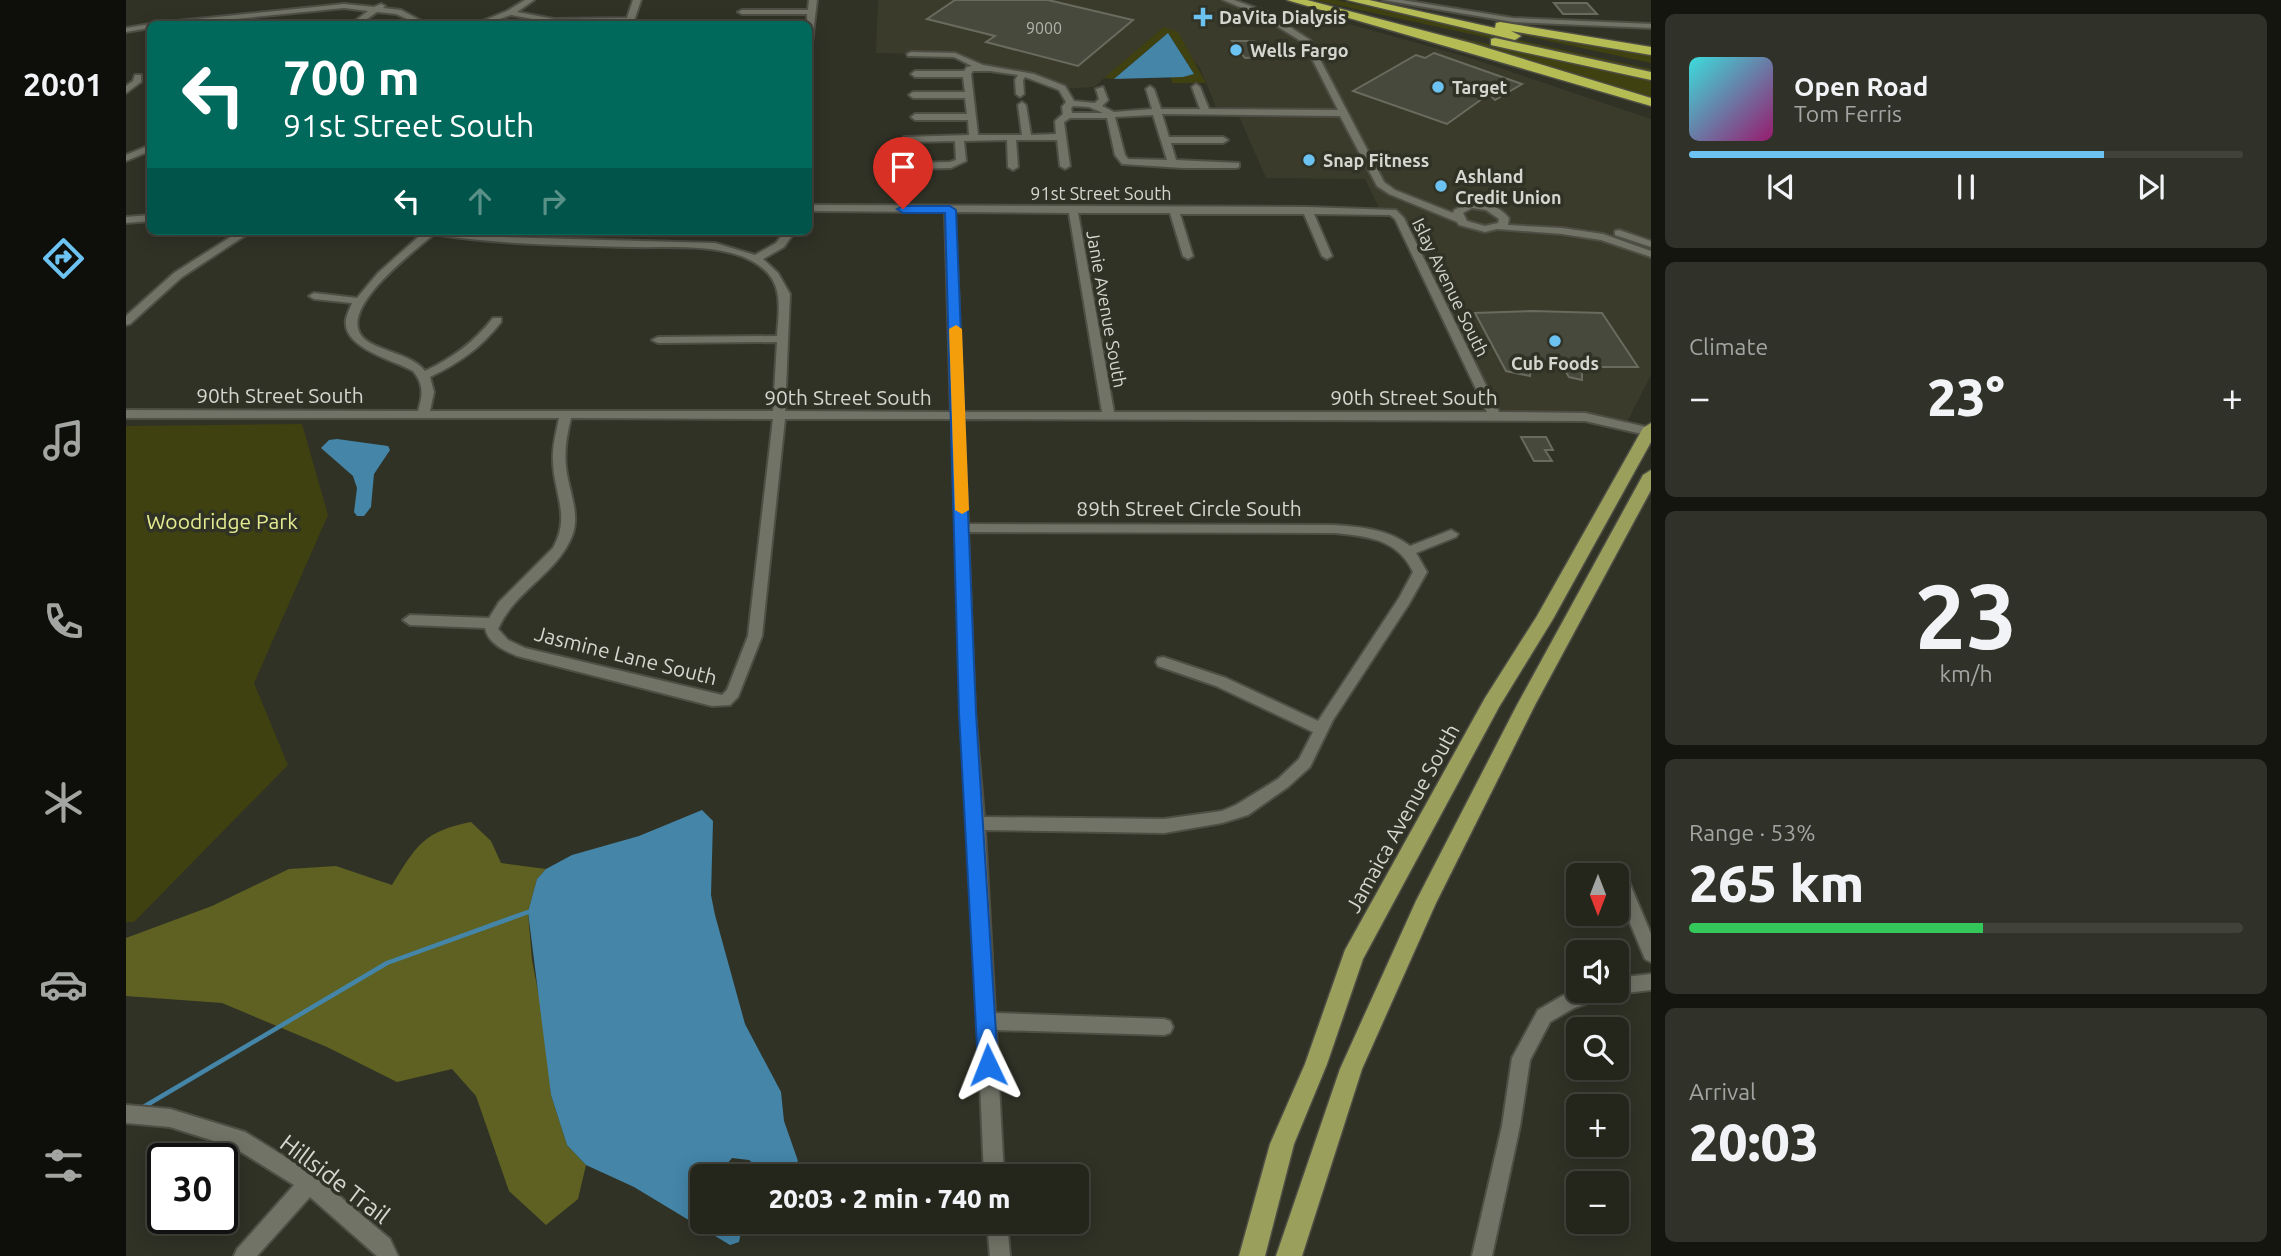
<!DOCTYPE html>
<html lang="en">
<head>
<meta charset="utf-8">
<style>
	body { margin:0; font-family:Ubuntu,sans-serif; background:#303229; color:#f1f3f6; height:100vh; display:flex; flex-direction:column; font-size:26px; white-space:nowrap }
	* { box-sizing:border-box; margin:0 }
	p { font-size:23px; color:#a3a5a3 }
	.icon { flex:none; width:38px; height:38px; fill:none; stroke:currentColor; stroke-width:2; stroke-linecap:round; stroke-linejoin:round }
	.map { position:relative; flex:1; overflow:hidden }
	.side { display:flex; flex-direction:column; gap:14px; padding:14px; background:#14150f; width:630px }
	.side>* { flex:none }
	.banner { position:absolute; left:21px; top:21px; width:665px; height:214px; border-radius:10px; box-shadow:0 4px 18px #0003,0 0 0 2px #41433b; background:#00695c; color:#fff; overflow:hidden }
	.needle { width:46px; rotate:180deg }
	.controls { position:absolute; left:1440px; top:863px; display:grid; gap:14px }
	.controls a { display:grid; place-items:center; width:63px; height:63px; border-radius:10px; background:#24261c; box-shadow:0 4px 18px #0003,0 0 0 2px #41433b; font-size:35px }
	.speed { position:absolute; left:21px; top:1143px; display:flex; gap:14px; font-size:35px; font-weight:700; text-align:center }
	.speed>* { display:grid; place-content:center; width:91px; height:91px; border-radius:50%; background:#24261c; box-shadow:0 4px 18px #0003,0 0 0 2px #41433b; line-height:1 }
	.speed .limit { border:4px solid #111; border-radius:10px; background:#fff; color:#111 }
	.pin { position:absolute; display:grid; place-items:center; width:60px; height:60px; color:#fff; margin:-72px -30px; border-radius:50% 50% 50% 0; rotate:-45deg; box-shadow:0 0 7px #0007 }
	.pin .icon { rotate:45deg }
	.me { position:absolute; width:77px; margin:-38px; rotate:358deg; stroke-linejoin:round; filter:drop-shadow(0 0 5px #0008) }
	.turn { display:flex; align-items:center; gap:24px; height:147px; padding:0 21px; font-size:32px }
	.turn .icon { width:91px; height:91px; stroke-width:2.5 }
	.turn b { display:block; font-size:49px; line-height:60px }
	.lanes { display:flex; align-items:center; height:66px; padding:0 21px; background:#0003; justify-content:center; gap:35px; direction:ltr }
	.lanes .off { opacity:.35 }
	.big { font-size:52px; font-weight:800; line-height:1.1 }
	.side .tile { flex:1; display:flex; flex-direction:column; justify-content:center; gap:10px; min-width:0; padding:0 24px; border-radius:10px; background:#303229 }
	.side .dial { align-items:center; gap:0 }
	.dial b { font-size:91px; line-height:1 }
	.song { display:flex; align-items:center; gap:21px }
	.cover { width:84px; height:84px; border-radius:10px; background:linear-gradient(135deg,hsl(180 70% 55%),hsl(320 70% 35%)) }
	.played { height:7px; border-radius:4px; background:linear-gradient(90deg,#6cc3f2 75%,#41433b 75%) }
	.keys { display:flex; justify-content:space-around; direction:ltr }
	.heat { display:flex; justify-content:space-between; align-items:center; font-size:38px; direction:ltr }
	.charge { height:10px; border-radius:5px; background:linear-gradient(90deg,#34c759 53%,#41433b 0) }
	.trip { position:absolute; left:564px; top:1164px; width:399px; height:70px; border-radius:10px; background:#24261c; box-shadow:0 4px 18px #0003,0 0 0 2px #41433b; font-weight:800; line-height:70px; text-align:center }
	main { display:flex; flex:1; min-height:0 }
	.tab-bar { display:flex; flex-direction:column; width:126px; justify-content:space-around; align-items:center; background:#0e0f0b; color:#a3a5a3 }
	.tab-bar .icon { width:49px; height:49px }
	.tab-bar .selected { color:#6cc3f2 }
	.tab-bar b { font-size:32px; color:#f1f3f6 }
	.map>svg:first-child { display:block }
	.built { fill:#3a3b2a }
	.green { fill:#3f4110 }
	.forest { fill:#5e6121 }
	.water { fill:#4485a8 }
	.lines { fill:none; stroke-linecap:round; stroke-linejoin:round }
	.stream { stroke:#4485a8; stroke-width:4.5 }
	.building { fill:#47493d; stroke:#696b5e; stroke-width:2 }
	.minor-casing { stroke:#4e4e45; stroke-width:4 }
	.major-casing { stroke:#4e4e45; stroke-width:3 }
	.highway-casing { stroke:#4e4e45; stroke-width:3 }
	.minor { fill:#727367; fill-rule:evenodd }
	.major { fill:#9b9f5c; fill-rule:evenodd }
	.highway { fill:#b6bc54; fill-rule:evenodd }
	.route { fill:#1a73e8; stroke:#114b97; stroke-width:2 }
	.slow { fill:#f59e0b }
	.poi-dot { fill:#6cc3f2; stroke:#303226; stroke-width:2.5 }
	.labels { text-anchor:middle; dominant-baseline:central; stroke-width:7; stroke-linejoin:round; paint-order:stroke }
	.far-number-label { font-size:16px; fill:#b2b3aa }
	.far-poi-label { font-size:18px; font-weight:bold; fill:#d5d6cf; stroke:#303226; text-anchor:start }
	.far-street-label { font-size:18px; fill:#d5d6cf; stroke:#303226 }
	.street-label { font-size:21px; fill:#d5d6cf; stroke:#303226 }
	.park-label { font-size:21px; fill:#e5ec90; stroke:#303226 }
	.near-street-label { font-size:24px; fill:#d5d6cf; stroke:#303226 }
</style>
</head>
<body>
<main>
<nav class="tab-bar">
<b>20:01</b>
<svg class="icon selected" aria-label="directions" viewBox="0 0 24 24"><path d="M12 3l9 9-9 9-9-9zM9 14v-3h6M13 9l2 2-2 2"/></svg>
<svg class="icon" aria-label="music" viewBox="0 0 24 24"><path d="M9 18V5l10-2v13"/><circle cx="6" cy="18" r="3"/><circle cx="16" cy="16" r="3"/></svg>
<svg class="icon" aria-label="phone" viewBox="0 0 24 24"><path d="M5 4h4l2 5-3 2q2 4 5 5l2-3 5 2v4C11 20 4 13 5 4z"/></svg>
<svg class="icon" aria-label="climate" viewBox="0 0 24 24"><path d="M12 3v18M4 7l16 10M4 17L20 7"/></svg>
<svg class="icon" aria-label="car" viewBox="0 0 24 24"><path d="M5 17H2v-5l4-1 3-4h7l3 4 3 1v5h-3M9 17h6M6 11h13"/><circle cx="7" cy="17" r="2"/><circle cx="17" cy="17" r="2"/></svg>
<svg class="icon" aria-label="filters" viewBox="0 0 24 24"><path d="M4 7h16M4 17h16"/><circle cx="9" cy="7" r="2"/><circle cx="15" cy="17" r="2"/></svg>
</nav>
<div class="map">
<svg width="1525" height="1256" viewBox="0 0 1525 1256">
	<rect width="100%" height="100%" fill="#303226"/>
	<polygon class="built" points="752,0 1101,0 1147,19 1180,12 1341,57 1525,119 1525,375 1500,424 1369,416 1273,218 1254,210 1239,179 1140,178 1111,112 1092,112 1074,68 1038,27 968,87 937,89 833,55 750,53"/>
	<g class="green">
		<polygon points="1188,0 1210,0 1525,69 1525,73"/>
		<polygon points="1262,22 1525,80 1525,100"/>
		<polygon points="1038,27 1052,32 1080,83 1046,83 1045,77 1068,74 1042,33 988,79 978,78"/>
		<polygon points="1377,29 1525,53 1525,63 1377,31"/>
		<polygon points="176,424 202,515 128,683 162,765 8,922 0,922 0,426"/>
	</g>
	<path class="forest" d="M 345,822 L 365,841 L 375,863 L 420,869 L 411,879 L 402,912 L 406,960 L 418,1023 L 425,1095 L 441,1145 L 460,1165 L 452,1199 L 420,1225 L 383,1191 L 350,1096 L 326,1069 L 271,1082 L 201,1047 L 96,1003 L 0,996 L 0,938 L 86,906 L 163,869 L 210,866 L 266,885 C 290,846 298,831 345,822 Z"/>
	<g class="water">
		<polygon points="1042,33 1068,74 1057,77 988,79"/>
		<polygon points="211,439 262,446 264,450 248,474 245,507 238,516 231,516 228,512 231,488 227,476 195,448 203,440"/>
		<polygon points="576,810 587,821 585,895 589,915 619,1024 655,1092 658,1121 672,1161 659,1174 633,1168 623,1160 606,1158 596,1170 597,1176 576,1176 576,1222 617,1222 613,1242 604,1245 508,1187 460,1165 441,1145 425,1095 402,912 411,879 420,869 446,855 513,836"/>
	</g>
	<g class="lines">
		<polyline class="stream" points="14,1109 261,963 402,912"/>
	</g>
	<g class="building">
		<polygon points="829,0 922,0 1007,20 952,66 860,42 869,36 801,19"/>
		<polygon points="1428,3 1461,3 1471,14 1437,14"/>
		<polygon points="1106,41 1128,41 1138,57 1119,58"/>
		<polygon points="1308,53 1396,84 1369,100 1363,94 1321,124 1227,91 1290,55 1299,58"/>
		<polygon points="1407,311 1476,313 1512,367 1456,367 1456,380 1443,377 1437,367 1405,367 1404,376 1380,371 1349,313"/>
		<polygon points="1395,437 1420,437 1427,450 1419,450 1426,461 1408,461"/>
	</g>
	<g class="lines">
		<defs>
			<g id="minor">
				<polygon points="399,0 408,0 391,12 428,19 501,18 507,0 515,0 507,24 499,24 500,22 428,23 385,15 359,24 349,24 381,11"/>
				<polygon points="683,0 691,0 686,43 682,45 681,14 616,14 612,12 616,10 682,10"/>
				<path d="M 1097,0 L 1108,0 L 1141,12 L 1184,40 L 1258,182 L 1269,190 L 1327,213 L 1328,210 C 1348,200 1367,200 1383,218 L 1382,225 L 1436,228 L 1477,234 L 1525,251 L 1525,257 L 1475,240 L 1436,234 L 1371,229 L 1359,232 L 1333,225 L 1331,222 L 1263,194 L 1251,186 L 1214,116 L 1036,114 L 1043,137 L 1097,137 L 1102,140 L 1097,143 L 1045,143 L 1050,160 L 1113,163 L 1113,167 L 1110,168 L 1057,168 L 996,164 L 989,155 L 981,118 L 944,118 L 938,122 L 944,166 L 939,169 L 934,166 L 931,140 L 890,140 L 892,167 L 887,170 L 882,167 L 881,140 L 838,141 L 840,161 L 825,168 L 784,169 L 779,166 L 784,163 L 824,162 L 830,160 L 829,141 L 781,142 L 778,141 L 778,137 L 843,135 L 842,120 L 789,120 L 785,117 L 789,114 L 841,114 L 839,98 L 787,98 L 783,95 L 787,92 L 839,92 L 837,77 L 789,77 L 785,74 L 789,71 L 838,71 L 841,67 L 846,66 L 828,57 L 782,56 L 781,54 L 785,52 L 829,53 L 857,65 L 908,74 L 939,86 L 948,101 L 969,103 L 973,99 L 970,89 L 977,87 L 982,100 L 976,106 L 988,112 L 1026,109 L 1020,89 L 1024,86 L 1028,89 L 1035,109 L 1074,109 L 1066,87 L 1070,84 L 1074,87 L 1083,109 L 1212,110 L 1178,43 L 1135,16 ZM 847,71 L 864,71 L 892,75 L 889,80 L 890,94 L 894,97 L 898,94 L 897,80 L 899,77 L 933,90 L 940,102 L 936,107 L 937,114 L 929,121 L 930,134 L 905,135 L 900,105 L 896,102 L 892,105 L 896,135 L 852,135 L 845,74 ZM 947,106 L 963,107 L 977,113 L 946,113 L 945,108 ZM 1027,115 L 1041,160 L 1002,159 L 999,155 L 989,117 ZM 1346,208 L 1360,210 L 1373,219 L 1372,223 L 1359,226 L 1341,221 L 1337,213 Z"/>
				<polygon points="1257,0 1276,0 1387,18 1525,24 1525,28 1387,22"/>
				<polygon points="218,4 248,7 255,4 259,6 257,8 275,10 301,24 292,24 270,14 251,12 234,24 225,24 242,11 218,8 60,24 37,24 41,22"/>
				<polygon points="24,24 27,24 24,24 24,28 0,32 0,28"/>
				<polygon points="9,75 15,75 15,82 0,93 0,86 7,81"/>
				<polygon points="24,145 24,151 0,161 0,155"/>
				<path d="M 682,205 L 1181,207 L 1270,210 L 1278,218 L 1373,412 L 1459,413 L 1525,428 L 1525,436 L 1459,421 L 837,419 L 842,524 L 1208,525 C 1235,527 1262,529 1284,546 L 1325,530 L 1332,534 L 1330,537 L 1290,553 L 1301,572 L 1283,604 L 1207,720 L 1184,767 L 1162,787 L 1122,815 L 1096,823 L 1038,833 L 859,830 L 869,1013 L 1038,1019 L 1044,1021 L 1047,1027 L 1044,1033 L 1038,1035 L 870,1030 L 878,1176 L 858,1176 L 843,823 L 835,713 L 826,419 L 659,419 L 636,636 L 612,697 L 604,705 L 586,706 L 391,656 C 377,650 362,643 359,628 L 284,625 L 277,620 L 284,615 L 363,618 L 373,602 L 427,548 C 445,516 428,494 427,462 C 426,447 430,433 433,418 L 0,418 L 0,410 L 292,411 C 297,395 298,384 287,371 C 268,360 215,348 220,319 C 221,314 224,308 226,303 L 188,299 L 183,296 L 188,293 L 231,298 L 252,273 L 299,231 L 331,231 L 373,237 L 589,243 L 629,255 L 650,243 L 659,231 L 669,231 L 658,247 L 637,259 L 652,273 L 664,294 L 659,411 L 825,412 L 819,212 L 682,211 ZM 829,212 L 943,213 L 976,412 L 837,412 ZM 952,213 L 1044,213 L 1057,256 L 1062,259 L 1067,256 L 1054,214 L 1178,214 L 1196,256 L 1201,259 L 1206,256 L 1188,214 L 1264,215 L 1269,219 L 1361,412 L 988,412 ZM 308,234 C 373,245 439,245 505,247 C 542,248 593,243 626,261 C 659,279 653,305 651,336 L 532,337 L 526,340 L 532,343 L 651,342 L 647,411 L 304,411 L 308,392 L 304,377 C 333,363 355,348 375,322 L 375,318 L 367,318 C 348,342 327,358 299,371 C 285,354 259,353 241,341 C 203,314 289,251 308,234 ZM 445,418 L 647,419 L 622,636 L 601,690 L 596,695 L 399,648 L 382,640 L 372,629 C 388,591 431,574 446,536 C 455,514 442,489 440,467 C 438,450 441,434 445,418 ZM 842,532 L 1208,533 C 1241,536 1272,539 1287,572 L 1273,598 L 1192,721 L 1100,678 L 1037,657 L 1032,658 L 1030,662 L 1032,666 L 1090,686 L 1187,732 L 1173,759 L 1152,779 L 1110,805 L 1096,811 L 1038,819 L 858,817 L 849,713 Z"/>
				<polygon points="24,215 24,221 0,223 0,217"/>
				<polygon points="1493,230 1525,241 1525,247 1489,235 1489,231"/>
				<polygon points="114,231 126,231 56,277 4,324 0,325 0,316 48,273"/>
				<polygon points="1490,863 1496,865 1525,934 1525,962 1519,959 1491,892 1491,875 1484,875 1482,870 1484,865"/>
				<polygon points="1525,974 1525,990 1491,994 1484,990 1491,990 1491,978"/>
				<polygon points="1452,990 1484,990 1481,996 1448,1008 1424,1022 1404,1060 1394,1126 1366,1256 1346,1256 1376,1126 1386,1058 1412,1010 1436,996"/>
				<polygon points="0,1105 44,1109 119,1132 190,1176 264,1239 272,1256 251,1256 184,1197 131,1256 108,1256 111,1249 168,1185 107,1147 44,1127 0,1123"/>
				<polygon points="861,1222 881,1222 884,1256 864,1256"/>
			</g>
			<g id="major">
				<polygon points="1525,423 1525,442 1427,619 1373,707 1237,959 1201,1064 1168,1144 1139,1256 1113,1256 1144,1144 1179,1064 1219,950 1359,698 1411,616 1517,428"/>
				<polygon points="1525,470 1525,490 1409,705 1310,903 1236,1069 1176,1256 1150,1256 1214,1069 1290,901 1391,705 1517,475"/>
			</g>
			<g id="highway">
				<polygon points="1161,0 1181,0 1345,43 1525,98 1525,106"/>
				<polygon points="1221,0 1243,0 1369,28 1370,23 1374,22 1525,47 1525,55 1385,31 1395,36 1389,40"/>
				<polygon points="1369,38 1525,72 1525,80 1365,45 1365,39"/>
			</g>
		</defs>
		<use href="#minor" class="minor-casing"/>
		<use href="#major" class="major-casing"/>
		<use href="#highway" class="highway-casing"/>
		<use href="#minor" class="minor"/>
		<use href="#major" class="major"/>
		<use href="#highway" class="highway"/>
	</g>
	<polygon class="route" points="824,206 830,210 850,713 872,1065 869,1072 862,1075 855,1072 852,1065 833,713 819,213 777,213 771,209 777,206"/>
	<polygon class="slow" points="830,325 836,329 843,510 836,514 829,510 823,329"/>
	<g class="poi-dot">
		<path d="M1073.5 6.5h7v7h7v7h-7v7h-7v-7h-7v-7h7z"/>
		<circle cx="1110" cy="50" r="7"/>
		<circle cx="1312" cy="87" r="7"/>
		<circle cx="1183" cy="160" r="7"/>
		<circle cx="1315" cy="186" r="7"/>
		<circle cx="1429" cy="341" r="7"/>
	</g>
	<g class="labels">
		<g class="far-number-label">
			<text x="918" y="28">9000</text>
		</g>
		<g class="far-poi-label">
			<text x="1093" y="17">DaVita Dialysis</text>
			<text x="1124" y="50">Wells Fargo</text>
			<text x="1326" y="87">Target</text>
			<text x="1197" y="160">Snap Fitness</text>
			<text x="1329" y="176">Ashland<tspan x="1329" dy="21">Credit Union</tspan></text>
			<text x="1429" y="363" text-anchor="middle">Cub Foods</text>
		</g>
		<g class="far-street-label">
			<text x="975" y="193">91st Street South</text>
			<text transform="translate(1325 287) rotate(64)">Islay Avenue South</text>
			<text transform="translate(981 309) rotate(80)">Janie Avenue South</text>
		</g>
		<g class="street-label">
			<text x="154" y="395">90th Street South</text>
			<text x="722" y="397">90th Street South</text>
			<text x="1288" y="397">90th Street South</text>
			<text x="1063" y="508">89th Street Circle South</text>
			<text transform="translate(500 655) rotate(14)">Jasmine Lane South</text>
			<text transform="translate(1276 818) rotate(-61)">Jamaica Avenue South</text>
		</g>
		<g class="park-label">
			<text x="96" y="521">Woodridge Park</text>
		</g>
		<g class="near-street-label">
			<text transform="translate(209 1179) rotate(37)">Hillside Trail</text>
		</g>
	</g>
</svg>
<div class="controls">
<a><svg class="needle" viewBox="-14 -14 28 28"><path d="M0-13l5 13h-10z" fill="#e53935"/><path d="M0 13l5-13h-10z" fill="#a3a5a3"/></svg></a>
<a><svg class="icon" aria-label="sound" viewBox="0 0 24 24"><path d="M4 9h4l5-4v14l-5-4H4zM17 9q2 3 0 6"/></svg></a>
<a><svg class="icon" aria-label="search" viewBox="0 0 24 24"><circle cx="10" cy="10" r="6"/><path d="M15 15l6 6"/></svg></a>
<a>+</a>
<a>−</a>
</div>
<div class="speed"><div class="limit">30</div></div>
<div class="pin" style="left:777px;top:209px;background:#d93025"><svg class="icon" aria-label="arrive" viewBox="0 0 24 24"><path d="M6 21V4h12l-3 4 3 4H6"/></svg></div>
<svg class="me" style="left:862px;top:1065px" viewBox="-20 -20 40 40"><path d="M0-17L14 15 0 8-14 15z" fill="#1a73e8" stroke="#fff" stroke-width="4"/></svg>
<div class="trip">20:03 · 2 min · 740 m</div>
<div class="banner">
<div class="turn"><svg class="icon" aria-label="left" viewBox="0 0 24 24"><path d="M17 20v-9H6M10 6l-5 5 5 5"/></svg><div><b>700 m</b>91st Street South</div></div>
<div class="lanes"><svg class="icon" aria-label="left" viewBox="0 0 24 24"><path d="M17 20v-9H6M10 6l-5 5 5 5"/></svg><svg class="icon off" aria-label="ahead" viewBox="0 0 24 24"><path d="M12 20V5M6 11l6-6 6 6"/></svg><svg class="icon off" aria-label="right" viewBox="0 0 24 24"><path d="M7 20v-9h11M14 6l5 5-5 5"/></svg></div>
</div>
</div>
<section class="side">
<div class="tile">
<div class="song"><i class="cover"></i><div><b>Open Road</b><p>Tom Ferris</p></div></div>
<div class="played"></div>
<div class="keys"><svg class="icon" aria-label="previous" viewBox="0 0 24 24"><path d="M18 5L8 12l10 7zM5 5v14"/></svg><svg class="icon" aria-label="pause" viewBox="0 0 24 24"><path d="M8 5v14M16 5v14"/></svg><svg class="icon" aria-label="next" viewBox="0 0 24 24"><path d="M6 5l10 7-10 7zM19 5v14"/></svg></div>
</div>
<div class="tile"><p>Climate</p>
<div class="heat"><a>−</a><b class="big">23°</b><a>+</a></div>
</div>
<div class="tile dial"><b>23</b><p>km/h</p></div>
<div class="tile"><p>Range · 53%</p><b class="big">265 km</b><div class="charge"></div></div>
<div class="tile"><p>Arrival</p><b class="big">20:03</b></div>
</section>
</main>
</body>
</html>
